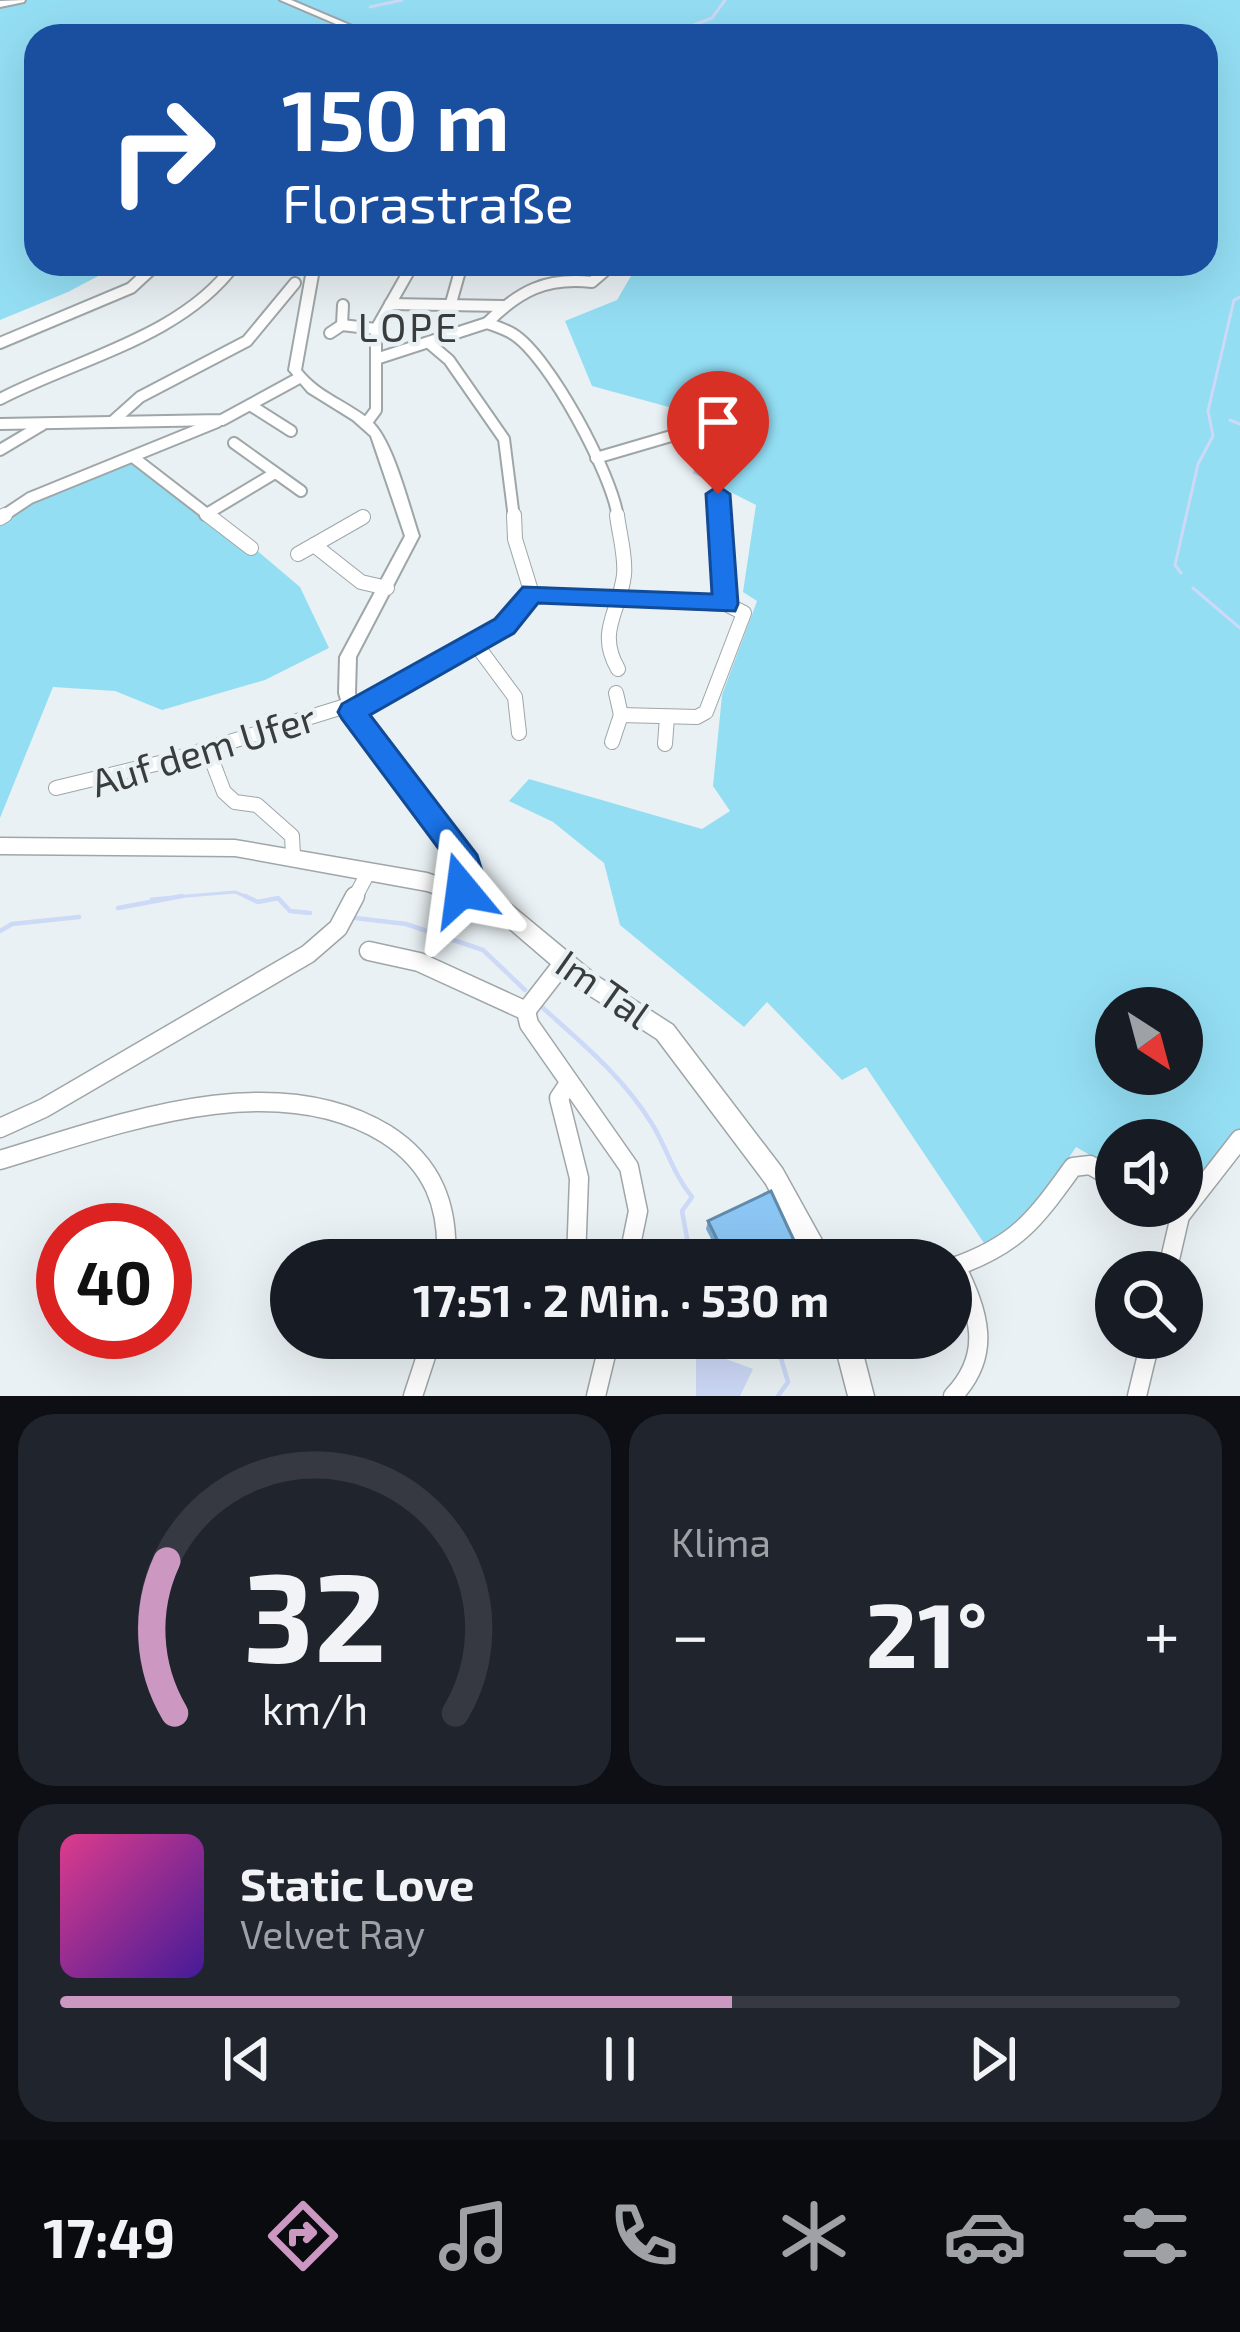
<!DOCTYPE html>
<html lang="de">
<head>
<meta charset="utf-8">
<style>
	body { margin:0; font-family:"Exo 2",sans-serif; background:#20242c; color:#f1f3f6; height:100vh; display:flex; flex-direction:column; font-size:45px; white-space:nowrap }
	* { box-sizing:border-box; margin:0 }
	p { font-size:39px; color:#9ea1a6 }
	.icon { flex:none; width:66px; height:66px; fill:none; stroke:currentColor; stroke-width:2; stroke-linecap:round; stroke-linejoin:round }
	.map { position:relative; height:1396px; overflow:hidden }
	.sheet { display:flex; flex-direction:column; gap:18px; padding:18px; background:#0d0f14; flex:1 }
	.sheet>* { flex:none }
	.top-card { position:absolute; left:24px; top:24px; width:1194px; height:252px; border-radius:36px; box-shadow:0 12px 48px #0002; background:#1a4fa0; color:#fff; overflow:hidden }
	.needle { width:78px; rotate:144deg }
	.tools { position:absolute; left:1095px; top:987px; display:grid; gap:24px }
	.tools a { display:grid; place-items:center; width:108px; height:108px; border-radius:50%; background:#171b24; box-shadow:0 12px 48px #0002; font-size:60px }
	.speed { position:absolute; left:36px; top:1203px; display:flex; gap:24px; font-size:60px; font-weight:700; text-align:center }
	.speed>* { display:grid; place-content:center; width:156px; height:156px; border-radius:50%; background:#171b24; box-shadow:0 12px 48px #0002; line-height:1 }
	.speed .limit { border:18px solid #d22; background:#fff; color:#111 }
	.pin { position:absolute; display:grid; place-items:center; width:102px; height:102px; color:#fff; margin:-123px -51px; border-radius:50% 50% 50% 0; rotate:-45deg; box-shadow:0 0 12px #0007 }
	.pin .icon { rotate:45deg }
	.me { position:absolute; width:132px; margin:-66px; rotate:344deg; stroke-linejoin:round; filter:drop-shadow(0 0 9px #0008) }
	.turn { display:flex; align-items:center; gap:42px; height:252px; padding:0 60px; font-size:54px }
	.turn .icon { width:156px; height:156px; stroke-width:2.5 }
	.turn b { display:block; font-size:84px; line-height:102px }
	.big { font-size:90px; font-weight:700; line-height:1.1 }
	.sheet .card { flex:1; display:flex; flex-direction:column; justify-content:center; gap:18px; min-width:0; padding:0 42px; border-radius:36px; background:#20242c }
	.sheet .dial { align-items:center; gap:0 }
	.dial svg { height:312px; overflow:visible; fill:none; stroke:#363941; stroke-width:7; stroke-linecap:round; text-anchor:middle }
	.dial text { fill:#f1f3f6; stroke:none }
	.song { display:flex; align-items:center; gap:36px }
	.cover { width:144px; height:144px; border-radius:18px; background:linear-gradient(135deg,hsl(330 70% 55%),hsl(260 70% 35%)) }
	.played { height:12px; border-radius:6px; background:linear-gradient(90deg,#cc98c2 60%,#363941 60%) }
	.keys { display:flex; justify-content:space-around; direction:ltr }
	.heat { display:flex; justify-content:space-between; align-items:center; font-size:66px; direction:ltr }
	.sheet .tiles { flex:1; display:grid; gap:18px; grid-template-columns:1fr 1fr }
	.card:last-child { grid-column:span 2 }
	.trip { position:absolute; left:270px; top:1239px; width:702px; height:120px; border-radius:60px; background:#171b24; box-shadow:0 12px 48px #0002; font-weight:700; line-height:120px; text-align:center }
	.tabs { display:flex; height:192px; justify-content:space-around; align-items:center; background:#090b0e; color:#9ea1a6 }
	.tabs .icon { width:84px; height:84px }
	.tabs .selected { color:#cc98c2 }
	.tabs b { font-size:54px; color:#f1f3f6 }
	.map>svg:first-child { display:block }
	.green { fill:#94def4; fill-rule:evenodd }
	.water { fill:#ccd9f7 }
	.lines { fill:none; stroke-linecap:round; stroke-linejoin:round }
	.stream-far1 { stroke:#ccd9f7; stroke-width:3 }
	.stream { stroke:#ccd9f7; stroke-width:4.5 }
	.minor-far2-casing { stroke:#9fa6a8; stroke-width:14 }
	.minor-far1-casing { stroke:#9fa6a8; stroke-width:16 }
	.minor-casing { stroke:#9fa6a8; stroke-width:21 }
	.tertiary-casing { stroke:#9fa6a8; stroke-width:4 }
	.secondary-casing { stroke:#9fa6a8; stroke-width:3 }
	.minor-far2 { stroke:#fff; stroke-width:10 }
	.minor-far1 { stroke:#fff; stroke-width:14 }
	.minor { stroke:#fff; stroke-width:18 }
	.tertiary { fill:#fff; fill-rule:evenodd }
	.secondary { fill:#fff; fill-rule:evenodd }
	.wall { fill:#78aad2 }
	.building { fill:#8cc6f4; stroke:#628bab; stroke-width:3 }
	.route { fill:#1a73e8; stroke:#114b97; stroke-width:3 }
	.labels { text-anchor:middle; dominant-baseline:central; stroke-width:9; stroke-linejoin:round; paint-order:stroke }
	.far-quarter-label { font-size:39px; letter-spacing:3px; fill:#3a3d3e; stroke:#eaf1f4 }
	.street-label { font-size:39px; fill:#3a3d3e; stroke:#eaf1f4 }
</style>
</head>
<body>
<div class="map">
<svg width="1240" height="1396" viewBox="0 0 1240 1396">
	<rect width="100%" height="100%" fill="#eaf1f4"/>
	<g class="green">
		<path d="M 0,0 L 1240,0 L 1240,1130 L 1182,1199 L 1182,1140 L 1116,1140 L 1116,1170 L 1076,1147 L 1032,1212 L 988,1249 L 866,1067 L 842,1080 L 767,1002 L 744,1027 L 620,925 L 604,863 L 553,822 L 509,801 L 529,779 L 702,829 L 730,811 L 713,786 L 722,695 L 757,601 L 743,592 L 756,505 L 693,473 L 709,418 L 592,386 L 565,321 L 617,300 L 638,264 L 1206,264 L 1206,36 L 36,36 L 36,264 L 121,264 L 68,292 L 0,320 ZM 1116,1008 L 1182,1008 L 1182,1074 L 1116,1074 Z"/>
		<polygon points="129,462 254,548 300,587 329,648 265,680 162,710 115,691 53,687 0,818 0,520 31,499"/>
	</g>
	<polygon class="water" points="702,1350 753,1369 740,1396 696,1396 696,1356"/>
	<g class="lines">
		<g class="stream-far1">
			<polyline points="370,7 402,0"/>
			<polyline points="680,36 696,31 694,25 712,18 725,0"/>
			<polyline points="1230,420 1240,424"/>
			<polyline points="1181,573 1175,565 1198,464 1213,436 1208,411 1234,300 1240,297"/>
			<polyline points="1193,588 1240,628"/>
			<polyline points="151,899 235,892 252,899"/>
			<polyline points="271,899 279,899"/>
		</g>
		<g class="stream">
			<polyline points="245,896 258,902 278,898 290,911 310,913"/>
			<polyline points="118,908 182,896"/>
			<polyline points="355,918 406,924 483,950 525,990"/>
			<polyline points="0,931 12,924 79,917"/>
			<path d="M 543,1008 C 583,1044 623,1077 652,1124 C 667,1148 673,1174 692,1197 L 682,1211 L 691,1260"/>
			<polyline points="775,1338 788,1382 778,1396"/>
		</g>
		<defs>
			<g id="minor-far2">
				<polyline points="451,303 462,264"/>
				<polyline points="390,304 503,306"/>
				<path d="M 487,323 C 519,291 546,277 592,282 L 613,264"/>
				<polyline points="342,325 343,305"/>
				<polyline points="330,333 342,325 376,329"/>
				<polyline points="0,343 131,288 157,264"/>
				<polyline points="429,343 449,360 504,439 514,518"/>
				<polyline points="376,359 376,329 413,264"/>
				<path d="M 0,399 C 77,359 182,337 235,264"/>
				<polyline points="250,405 291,431"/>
				<polyline points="112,422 140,397 247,341 295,283"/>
				<path d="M 367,422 L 376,410 L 376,359 L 487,323 C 495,326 505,329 513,334 C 549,356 613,476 618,518"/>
				<polyline points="0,424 222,420 299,378"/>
				<polyline points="234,443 301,491"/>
				<polyline points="0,450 42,425"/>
				<polyline points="133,457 212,518"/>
				<polyline points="596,458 678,434"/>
				<polyline points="718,493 720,518"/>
				<polyline points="205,515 275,473"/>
				<polyline points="0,518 30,498 217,422"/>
			</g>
			<g id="minor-far1">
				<polyline points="208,515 251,548"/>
				<polyline points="514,515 515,539 532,594"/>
				<path d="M 617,515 C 619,533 626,556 624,575 C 620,611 596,631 618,669"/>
				<polyline points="0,518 5,515"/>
				<polyline points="314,545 363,517"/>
				<polyline points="298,554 314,545 361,582 387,588"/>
				<polyline points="532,594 726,604 720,515"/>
				<polyline points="475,643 515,697 519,733"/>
				<polyline points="616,693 621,715"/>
				<polyline points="352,712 505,626 532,594"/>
				<polyline points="612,742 621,715 697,717 706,712 744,613 726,604"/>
				<polyline points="665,744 667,717"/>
				<polyline points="208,750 224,792 235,802 257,805 292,836 293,856"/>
				<polyline points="56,788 168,761 349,705"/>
				<polyline points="354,899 369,871"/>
			</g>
			<g id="minor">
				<polyline points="369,951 419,962 526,1011 564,962"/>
				<polyline points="526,1011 529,1024 629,1167 638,1211 628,1260"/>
				<polyline points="569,1083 559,1098 579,1178 576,1260"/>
				<polyline points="0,1128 44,1108 308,954 338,928 355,896"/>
				<path d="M 0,1160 C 116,1125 273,1064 386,1134 C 433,1164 449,1206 446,1260"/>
				<polyline points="1162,1206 1180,1216"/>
				<path d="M 951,1268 C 1016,1246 1034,1221 1073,1167 L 1090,1165 L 1116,1180"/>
				<polyline points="1167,1272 1180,1216 1240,1139"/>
				<polyline points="413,1396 432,1338"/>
				<polyline points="596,1396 610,1338"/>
				<path d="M 953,1396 C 993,1354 979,1313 956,1266"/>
				<polyline points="1137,1396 1151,1338"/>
			</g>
			<g id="tertiary">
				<polygon points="25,0 24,2 0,7 0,1"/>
				<polygon points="280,0 291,0 376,36 364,36"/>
				<path d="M 308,264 L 320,264 L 301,370 C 320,394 349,402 371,421 C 393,440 409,507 419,536 L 356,657 L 355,693 L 360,710 L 467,849 L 476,871 L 469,896 L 462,898 L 455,896 L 453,890 L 458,871 L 453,859 L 346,717 L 339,693 L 340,657 L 405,536 L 371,436 L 353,420 L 308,392 L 289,370 Z"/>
			</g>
			<g id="secondary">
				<polygon points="0,838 235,840 427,873 504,899 597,976 673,1025 782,1168 833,1260 806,1260 766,1184 657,1039 581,990 490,912 427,891 235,856 0,854"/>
				<polygon points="833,1338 859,1338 874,1396 848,1396"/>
			</g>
		</defs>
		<use href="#minor-far2" class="minor-far2-casing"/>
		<use href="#minor-far1" class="minor-far1-casing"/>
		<use href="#minor" class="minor-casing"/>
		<use href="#tertiary" class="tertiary-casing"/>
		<use href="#secondary" class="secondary-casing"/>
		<use href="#minor-far2" class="minor-far2"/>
		<use href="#minor-far1" class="minor-far1"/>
		<use href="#minor" class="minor"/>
		<use href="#tertiary" class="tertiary"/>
		<use href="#secondary" class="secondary"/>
	</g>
	<polygon class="wall" points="708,1221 803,1260 722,1260 706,1229"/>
	<polygon class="building" points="771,1191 803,1260 727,1260 708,1221"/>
	<polygon class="route" points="718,486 730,494 738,604 735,611 538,603 514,633 370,715 477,855 482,871 473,900 462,904 451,900 447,890 452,871 448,861 342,719 338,712 342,704 495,619 523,587 712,594 706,494"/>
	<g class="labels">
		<g class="far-quarter-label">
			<text x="409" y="326">LOPE</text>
		</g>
		<g class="street-label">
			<text transform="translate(203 749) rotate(-17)">Auf dem Ufer</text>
			<text transform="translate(604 988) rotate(35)">Im Tal</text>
		</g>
	</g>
</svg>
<div class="tools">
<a><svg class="needle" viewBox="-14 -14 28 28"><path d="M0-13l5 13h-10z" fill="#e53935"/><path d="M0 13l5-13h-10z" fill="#9ea1a6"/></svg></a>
<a><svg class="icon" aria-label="sound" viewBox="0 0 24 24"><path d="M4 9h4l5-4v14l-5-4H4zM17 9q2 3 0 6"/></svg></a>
<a><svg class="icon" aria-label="search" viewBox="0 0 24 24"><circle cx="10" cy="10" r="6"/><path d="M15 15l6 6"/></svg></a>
</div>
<div class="speed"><div class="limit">40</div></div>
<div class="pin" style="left:718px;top:494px;background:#d93025"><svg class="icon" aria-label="arrive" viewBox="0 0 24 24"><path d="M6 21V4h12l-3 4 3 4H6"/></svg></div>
<svg class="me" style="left:462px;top:890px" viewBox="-20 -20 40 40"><path d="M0-17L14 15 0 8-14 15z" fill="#1a73e8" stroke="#fff" stroke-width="4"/></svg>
<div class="trip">17:51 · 2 Min. · 530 m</div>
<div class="top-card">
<div class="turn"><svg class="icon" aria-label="right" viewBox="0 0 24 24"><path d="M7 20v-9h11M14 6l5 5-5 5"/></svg><div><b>150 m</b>Florastraße</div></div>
</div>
</div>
<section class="sheet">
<div class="tiles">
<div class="card dial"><svg viewBox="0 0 100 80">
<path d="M14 69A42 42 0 1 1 86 69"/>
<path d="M14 69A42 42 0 0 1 12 30" stroke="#cc98c2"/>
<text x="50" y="56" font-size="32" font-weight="700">32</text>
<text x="50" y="72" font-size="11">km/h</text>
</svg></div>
<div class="card"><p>Klima</p>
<div class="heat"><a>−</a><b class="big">21°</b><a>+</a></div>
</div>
<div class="card">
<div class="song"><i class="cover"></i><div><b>Static Love</b><p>Velvet Ray</p></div></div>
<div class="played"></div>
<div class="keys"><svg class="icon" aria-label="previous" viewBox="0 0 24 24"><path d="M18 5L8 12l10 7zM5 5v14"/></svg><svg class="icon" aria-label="pause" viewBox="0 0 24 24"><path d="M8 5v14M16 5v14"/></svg><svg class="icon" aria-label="next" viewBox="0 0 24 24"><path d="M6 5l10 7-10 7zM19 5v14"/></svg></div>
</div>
</div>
</section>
<nav class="tabs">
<b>17:49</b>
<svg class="icon selected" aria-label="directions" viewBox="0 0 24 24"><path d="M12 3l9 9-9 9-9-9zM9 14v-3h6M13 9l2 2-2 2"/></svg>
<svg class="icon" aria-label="music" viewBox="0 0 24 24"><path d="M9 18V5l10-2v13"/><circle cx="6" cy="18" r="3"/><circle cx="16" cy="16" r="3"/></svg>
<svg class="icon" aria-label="phone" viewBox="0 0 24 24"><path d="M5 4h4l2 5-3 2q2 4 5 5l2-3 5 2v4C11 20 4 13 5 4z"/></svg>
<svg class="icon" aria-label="climate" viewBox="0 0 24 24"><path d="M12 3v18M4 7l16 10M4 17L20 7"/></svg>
<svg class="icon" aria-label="car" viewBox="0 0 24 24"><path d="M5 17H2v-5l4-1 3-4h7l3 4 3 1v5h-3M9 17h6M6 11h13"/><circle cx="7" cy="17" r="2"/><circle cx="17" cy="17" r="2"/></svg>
<svg class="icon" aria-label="filters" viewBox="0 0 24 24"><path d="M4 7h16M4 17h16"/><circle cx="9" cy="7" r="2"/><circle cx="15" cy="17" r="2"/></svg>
</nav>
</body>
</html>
